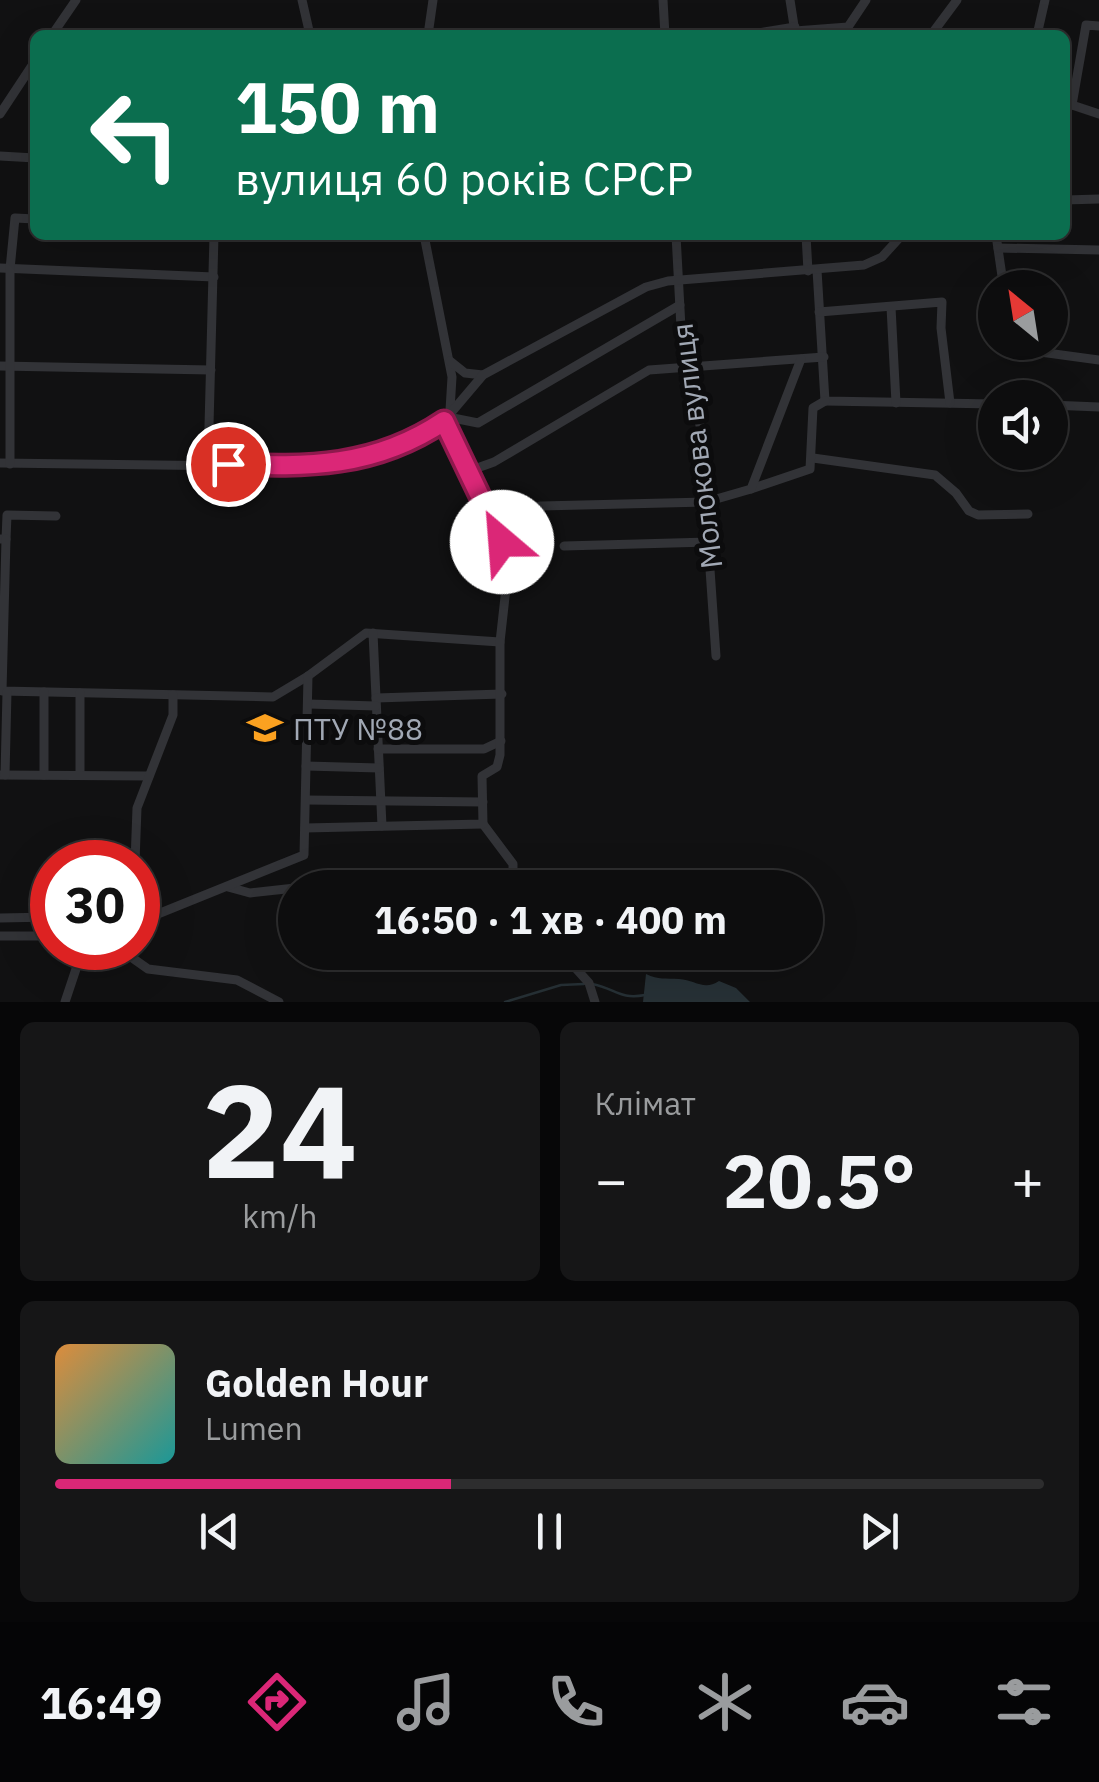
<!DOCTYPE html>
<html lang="uk">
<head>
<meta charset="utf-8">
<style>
	body { margin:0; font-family:"IBM Plex Sans",sans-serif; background:#161617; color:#f1f3f6; height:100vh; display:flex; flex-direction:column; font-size:38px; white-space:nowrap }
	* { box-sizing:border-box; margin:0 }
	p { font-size:32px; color:#9a9c9e }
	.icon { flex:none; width:55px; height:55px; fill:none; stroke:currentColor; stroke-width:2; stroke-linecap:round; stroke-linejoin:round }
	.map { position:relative; height:1002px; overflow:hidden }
	.side { display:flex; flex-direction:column; gap:20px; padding:20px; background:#070708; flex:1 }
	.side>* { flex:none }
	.guide { position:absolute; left:30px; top:30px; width:1040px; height:210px; border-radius:15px; box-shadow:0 10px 40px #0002,0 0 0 2px #2d2d2e; background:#0b6e4f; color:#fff; overflow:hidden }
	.needle { width:65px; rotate:330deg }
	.controls { position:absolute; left:978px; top:270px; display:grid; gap:20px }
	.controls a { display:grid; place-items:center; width:90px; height:90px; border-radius:50%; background:#0d0d0e; box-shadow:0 10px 40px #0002,0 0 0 2px #2d2d2e; font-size:50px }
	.speed { position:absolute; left:30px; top:840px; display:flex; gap:20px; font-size:50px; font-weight:700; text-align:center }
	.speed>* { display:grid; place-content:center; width:130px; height:130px; border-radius:50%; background:#0d0d0e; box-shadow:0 10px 40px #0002,0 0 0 2px #2d2d2e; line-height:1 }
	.speed .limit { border:15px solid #d22; background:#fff; color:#111 }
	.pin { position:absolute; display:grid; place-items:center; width:85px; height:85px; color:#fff; margin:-42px; border:5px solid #fff; border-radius:50%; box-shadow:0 2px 10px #0007 }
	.me { position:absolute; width:110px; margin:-55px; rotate:333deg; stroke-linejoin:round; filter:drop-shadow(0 0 8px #0008) }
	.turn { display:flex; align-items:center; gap:35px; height:210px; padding:0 40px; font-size:45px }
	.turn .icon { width:130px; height:130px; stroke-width:2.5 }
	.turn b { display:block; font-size:70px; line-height:85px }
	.big { font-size:75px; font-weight:800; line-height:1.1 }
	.side .widget { flex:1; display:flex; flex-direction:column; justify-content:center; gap:15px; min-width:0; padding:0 35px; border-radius:15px; background:#161617 }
	.side .dial { align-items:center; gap:0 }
	.dial b { font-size:130px; line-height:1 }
	.song { display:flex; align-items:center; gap:30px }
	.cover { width:120px; height:120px; border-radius:15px; background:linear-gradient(135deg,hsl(30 70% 55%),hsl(180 70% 35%)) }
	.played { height:10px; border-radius:5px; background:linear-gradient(90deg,#db2777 40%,#2d2d2e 40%) }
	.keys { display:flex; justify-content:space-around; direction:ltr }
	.heat { display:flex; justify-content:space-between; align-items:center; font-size:55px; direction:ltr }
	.side .tiles { flex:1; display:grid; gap:20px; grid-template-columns:1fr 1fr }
	.widget:last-child { grid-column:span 2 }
	.trip { position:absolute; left:278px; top:870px; width:545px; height:100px; border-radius:50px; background:#0d0d0e; box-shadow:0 10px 40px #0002,0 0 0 2px #2d2d2e; font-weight:800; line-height:100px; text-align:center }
	.tabs { display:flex; height:160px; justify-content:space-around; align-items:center; background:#050506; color:#9a9c9e }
	.tabs .icon { width:70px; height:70px }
	.tabs .active { color:#db2777 }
	.tabs b { font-size:45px; color:#f1f3f6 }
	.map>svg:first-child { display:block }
	.water { fill:#273136 }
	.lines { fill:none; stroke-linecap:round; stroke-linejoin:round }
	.stream { stroke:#273136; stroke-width:2.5 }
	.minor { stroke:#323337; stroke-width:9 }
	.route-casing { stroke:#8e194d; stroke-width:25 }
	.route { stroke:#db2777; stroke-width:18 }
	.labels { text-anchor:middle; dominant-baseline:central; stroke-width:10; stroke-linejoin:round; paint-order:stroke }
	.street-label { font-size:30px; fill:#a1a8b4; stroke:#0c0c0d }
	.poi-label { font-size:30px; fill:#a1a8b4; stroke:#0c0c0d; text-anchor:start }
</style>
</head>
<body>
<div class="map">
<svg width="1099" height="1002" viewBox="0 0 1099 1002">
	<rect width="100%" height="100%" fill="#111112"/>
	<path class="water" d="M 646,974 C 659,980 665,978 679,979 C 695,980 704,991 719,981 L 736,988 L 750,1002 L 643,1002 Z"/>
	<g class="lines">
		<g class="stream">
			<path d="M 592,984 C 615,988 619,1000 645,995"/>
			<polyline points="505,1002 561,985 584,984"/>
		</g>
		<g class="minor">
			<polyline points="302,0 310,35"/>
			<polyline points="663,0 665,35"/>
			<polyline points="790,0 795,32"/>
			<polyline points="795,31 848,27 866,0"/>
			<polyline points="52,35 76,0"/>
			<polyline points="428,35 433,0"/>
			<polyline points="745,35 795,27"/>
			<polyline points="931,35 957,0"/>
			<polyline points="1037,35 1045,0"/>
			<polyline points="1065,104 1072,105 1086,25 1099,26"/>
			<polyline points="1072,105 1099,114"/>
			<polyline points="0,114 35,61"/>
			<polyline points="0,156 35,158"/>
			<polyline points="1065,200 1099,199"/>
			<polyline points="424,235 452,377 450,410"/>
			<polyline points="676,235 684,383 700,425 716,656"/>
			<polyline points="806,235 808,271"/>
			<polyline points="996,235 1002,276 1000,288"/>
			<polyline points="998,248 1099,250"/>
			<polyline points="0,268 214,277"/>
			<polyline points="817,270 825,401 995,404"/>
			<polyline points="891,307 896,403"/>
			<polyline points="819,312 942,302 941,328 950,403"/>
			<polyline points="1007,342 1011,348 1099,360"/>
			<polyline points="450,361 465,373 483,375"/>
			<polyline points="0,366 211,370"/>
			<polyline points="1050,405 1099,407"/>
			<polyline points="448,417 478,423 680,305"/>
			<polyline points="813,458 935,475 956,493 969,511 978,515 1028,514"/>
			<polyline points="0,463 311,467 354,460 420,436 444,421 483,375 646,287 668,281 864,265 882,257 902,235"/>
			<polyline points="10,464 10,269 15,218 35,219"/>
			<polyline points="208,464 214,235"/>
			<polyline points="466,472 494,462 649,370 824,357"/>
			<polyline points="751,489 810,469 813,408 825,401"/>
			<polyline points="518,510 541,506 706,502 751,489 801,359"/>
			<polyline points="0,539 6,539 7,515 56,516"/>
			<polyline points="6,539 2,691 273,697 308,676 366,633 500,642 508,570 506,551 444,421"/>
			<polyline points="564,546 709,542"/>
			<polyline points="373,633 382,826"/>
			<polyline points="44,692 44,775"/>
			<polyline points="80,693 80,775"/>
			<polyline points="376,698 502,694"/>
			<polyline points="308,704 376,706"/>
			<polyline points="378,749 484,749 501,741"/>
			<polyline points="306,766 379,768"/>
			<polyline points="0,775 149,776"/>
			<polyline points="5,775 7,692"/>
			<polyline points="306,800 483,802"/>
			<polyline points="483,824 513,864 513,888"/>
			<polyline points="305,828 483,824 482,776 497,767 500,755 500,642"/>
			<polyline points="135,862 137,808 173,715 173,695"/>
			<polyline points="228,887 250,893 295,888"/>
			<polyline points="295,888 312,885 318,888"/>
			<polyline points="0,918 52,917"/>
			<polyline points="138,922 304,855 308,676"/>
			<polyline points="0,936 52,936"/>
			<polyline points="132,948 131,957 148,969 237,980 279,1002"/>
			<polyline points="561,952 589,983 595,1002"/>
			<polyline points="65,1002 83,948"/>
		</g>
	</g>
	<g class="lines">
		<defs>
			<path id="route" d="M 228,464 C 308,467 374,468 444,421 L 502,542"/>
		</defs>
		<use href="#route" class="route-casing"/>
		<use href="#route" class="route"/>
	</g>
	<defs>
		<symbol id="university-bare" viewBox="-9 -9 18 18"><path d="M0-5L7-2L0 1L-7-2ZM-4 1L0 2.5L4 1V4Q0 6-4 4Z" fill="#fba120" stroke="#0c0c0d" stroke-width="2.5" paint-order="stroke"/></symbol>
	</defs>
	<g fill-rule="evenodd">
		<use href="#university-bare" x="240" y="703" width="50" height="50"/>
	</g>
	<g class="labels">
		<g class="street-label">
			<text transform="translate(696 446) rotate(-97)">Молокова вулиця</text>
		</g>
		<g class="poi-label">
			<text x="293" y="728">ПТУ №88</text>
		</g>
	</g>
</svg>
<div class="controls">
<a><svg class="needle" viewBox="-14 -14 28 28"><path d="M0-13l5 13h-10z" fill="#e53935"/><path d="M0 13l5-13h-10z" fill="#9a9c9e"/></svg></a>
<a><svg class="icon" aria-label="sound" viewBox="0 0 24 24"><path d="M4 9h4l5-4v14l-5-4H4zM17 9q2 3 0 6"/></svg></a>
</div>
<div class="speed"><div class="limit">30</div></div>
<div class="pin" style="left:228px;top:464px;background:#d93025"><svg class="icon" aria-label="arrive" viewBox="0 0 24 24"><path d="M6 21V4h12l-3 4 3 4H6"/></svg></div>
<svg class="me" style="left:502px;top:542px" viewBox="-20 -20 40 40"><circle r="19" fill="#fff"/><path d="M0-13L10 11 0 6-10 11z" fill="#db2777"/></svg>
<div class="trip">16:50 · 1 хв · 400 m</div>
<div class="guide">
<div class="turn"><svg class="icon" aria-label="left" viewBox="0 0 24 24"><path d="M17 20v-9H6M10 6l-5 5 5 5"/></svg><div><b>150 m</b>вулиця 60 років СРСР</div></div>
</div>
</div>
<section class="side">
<div class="tiles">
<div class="widget dial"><b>24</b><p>km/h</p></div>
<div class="widget"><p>Клімат</p>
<div class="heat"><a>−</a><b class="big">20.5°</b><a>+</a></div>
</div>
<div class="widget">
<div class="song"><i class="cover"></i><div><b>Golden Hour</b><p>Lumen</p></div></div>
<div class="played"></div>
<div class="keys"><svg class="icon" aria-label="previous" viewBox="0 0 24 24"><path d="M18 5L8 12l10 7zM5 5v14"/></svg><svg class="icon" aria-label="pause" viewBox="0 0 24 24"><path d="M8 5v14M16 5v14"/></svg><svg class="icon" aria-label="next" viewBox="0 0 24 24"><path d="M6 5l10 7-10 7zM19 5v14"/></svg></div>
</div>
</div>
</section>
<nav class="tabs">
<b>16:49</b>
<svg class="icon active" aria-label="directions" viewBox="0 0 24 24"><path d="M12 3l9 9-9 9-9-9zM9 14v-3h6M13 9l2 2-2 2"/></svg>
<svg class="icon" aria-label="music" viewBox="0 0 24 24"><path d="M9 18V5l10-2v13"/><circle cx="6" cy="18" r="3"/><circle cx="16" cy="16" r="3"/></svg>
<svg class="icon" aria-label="phone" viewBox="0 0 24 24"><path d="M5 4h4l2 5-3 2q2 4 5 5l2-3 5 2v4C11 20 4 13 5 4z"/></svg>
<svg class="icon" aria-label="climate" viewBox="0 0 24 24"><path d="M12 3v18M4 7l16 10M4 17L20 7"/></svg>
<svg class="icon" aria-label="car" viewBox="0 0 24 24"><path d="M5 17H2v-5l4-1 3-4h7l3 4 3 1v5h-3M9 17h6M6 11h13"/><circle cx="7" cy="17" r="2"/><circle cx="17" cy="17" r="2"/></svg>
<svg class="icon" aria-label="filters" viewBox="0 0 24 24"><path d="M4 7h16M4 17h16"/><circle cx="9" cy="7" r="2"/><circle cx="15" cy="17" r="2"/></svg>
</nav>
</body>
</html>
